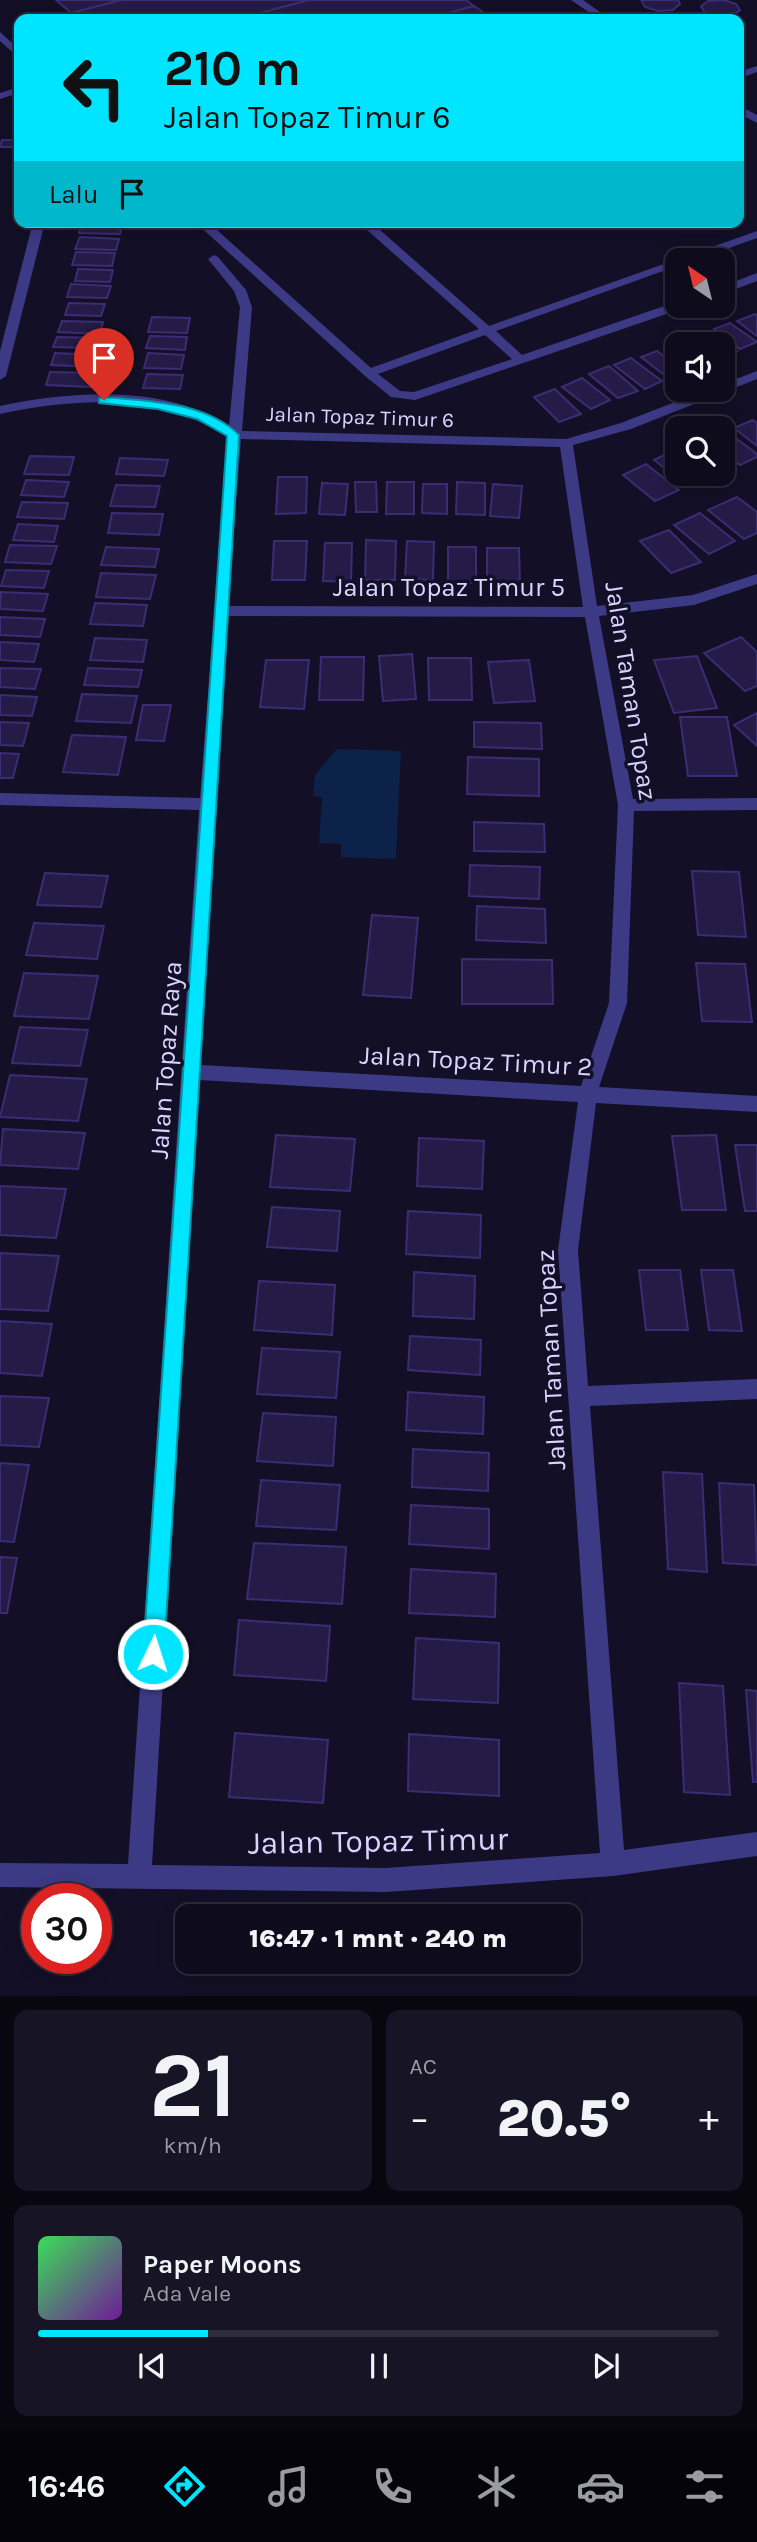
<!DOCTYPE html>
<html lang="id">
<head>
<meta charset="utf-8">
<style>
	body { margin:0; font-family:Karla,sans-serif; background:#171425; color:#f1f3f6; height:100vh; display:flex; flex-direction:column; font-size:26px; white-space:nowrap }
	* { box-sizing:border-box; margin:0 }
	p { font-size:23px; color:#9b9ba3 }
	.icon { flex:none; width:38px; height:38px; fill:none; stroke:currentColor; stroke-width:2; stroke-linecap:round; stroke-linejoin:round }
	.map { position:relative; height:1996px; overflow:hidden }
	.sheet { display:flex; flex-direction:column; gap:14px; padding:14px; background:#08060f; flex:1 }
	.sheet>* { flex:none }
	.top-card { position:absolute; left:14px; top:14px; width:730px; height:214px; border-radius:14px; box-shadow:0 4px 18px #0003,0 0 0 2px #2e2b3b; background:#00e5ff; color:#111; overflow:hidden }
	.needle { width:46px; rotate:325deg }
	.buttons { position:absolute; left:665px; top:248px; display:grid; gap:14px }
	.buttons a { display:grid; place-items:center; width:70px; height:70px; border-radius:14px; background:#0e0b1c; box-shadow:0 4px 18px #0003,0 0 0 2px #2e2b3b; font-size:35px }
	.speed { position:absolute; left:21px; top:1883px; display:flex; gap:14px; font-size:35px; font-weight:700; text-align:center }
	.speed>* { display:grid; place-content:center; width:91px; height:91px; border-radius:50%; background:#0e0b1c; box-shadow:0 4px 18px #0003,0 0 0 2px #2e2b3b; line-height:1 }
	.speed .limit { border:10px solid #d22; background:#fff; color:#111 }
	.pin { position:absolute; display:grid; place-items:center; width:60px; height:60px; color:#fff; margin:-72px -30px; border-radius:50% 50% 50% 0; rotate:-45deg; box-shadow:0 0 7px #0007 }
	.pin .icon { rotate:45deg }
	.me { position:absolute; width:77px; margin:-38px; rotate:4deg; stroke-linejoin:round; filter:drop-shadow(0 0 5px #0008) }
	.turn { display:flex; align-items:center; gap:24px; height:147px; padding:0 35px; font-size:32px }
	.turn .icon { width:91px; height:91px; stroke-width:2.5 }
	.turn b { display:block; font-size:49px; line-height:60px }
	.then { display:flex; align-items:center; height:66px; padding:0 35px; background:#0003; gap:14px; font-size:26px }
	.big { font-size:52px; font-weight:800; line-height:1.1 }
	.sheet .widget { flex:1; display:flex; flex-direction:column; justify-content:center; gap:10px; min-width:0; padding:0 24px; border-radius:14px; background:#171425 }
	.sheet .dial { align-items:center; gap:0 }
	.dial b { font-size:91px; line-height:1 }
	.song { display:flex; align-items:center; gap:21px }
	.cover { width:84px; height:84px; border-radius:10px; background:linear-gradient(135deg,hsl(130 70% 55%),hsl(280 70% 35%)) }
	.played { height:7px; border-radius:4px; background:linear-gradient(90deg,#00e5ff 25%,#2e2b3b 25%) }
	.keys { display:flex; justify-content:space-around; direction:ltr }
	.heat { display:flex; justify-content:space-between; align-items:center; font-size:38px; direction:ltr }
	.sheet .tiles { flex:1; display:grid; gap:14px; grid-template-columns:1fr 1fr }
	.widget:last-child { grid-column:span 2 }
	.trip { position:absolute; left:175px; top:1904px; width:406px; height:70px; border-radius:14px; background:#0e0b1c; box-shadow:0 4px 18px #0003,0 0 0 2px #2e2b3b; font-weight:800; line-height:70px; text-align:center }
	.menu { display:flex; height:112px; justify-content:space-around; align-items:center; background:#06040b; color:#9b9ba3 }
	.menu .icon { width:49px; height:49px }
	.menu .selected { color:#00e5ff }
	.menu b { font-size:32px; color:#f1f3f6 }
	.map>svg:first-child { display:block }
	.water { fill:#0c2248 }
	.building { fill:#241b47; stroke:#3b2d73; stroke-width:2 }
	.lines { fill:none; stroke-linecap:round; stroke-linejoin:round }
	.lane { fill:#3d3a85; fill-rule:evenodd }
	.street { fill:#3d3a85; fill-rule:evenodd }
	.route { fill:#00e5ff; stroke:#0095a6; stroke-width:2 }
	.labels { text-anchor:middle; dominant-baseline:central; stroke-width:7; stroke-linejoin:round; paint-order:stroke }
	.far-street-label { font-size:21px; fill:#d9d4ff; stroke:#130f26 }
	.street-label { font-size:26px; fill:#d9d4ff; stroke:#130f26 }
	.near-street-label { font-size:32px; fill:#d9d4ff; stroke:#130f26 }
</style>
</head>
<body>
<div class="map">
<svg width="757" height="1996" viewBox="0 0 757 1996">
	<rect width="100%" height="100%" fill="#130f26"/>
	<polygon class="water" points="337,749 401,751 396,859 341,857 341,844 319,843 322,797 313,796 315,775"/>
	<g class="building">
		<polygon points="56,0 122,0 71,13"/>
		<polygon points="122,0 309,0 238,19 77,19 71,13"/>
		<polygon points="309,0 466,0 474,6 427,19 238,19"/>
		<polygon points="641,0 678,0 680,4 673,10 658,11 645,7"/>
		<polygon points="724,0 736,4 740,10 732,16 718,17 705,13 701,6 708,1"/>
		<polygon points="474,6 493,19 427,19"/>
		<polygon points="2,140 19,140 19,147 0,147"/>
		<polygon points="82,223 122,225 120,234 79,233"/>
		<polygon points="80,237 119,239 116,250 75,249"/>
		<polygon points="76,252 115,253 112,266 72,265"/>
		<polygon points="78,269 113,270 110,282 75,281"/>
		<polygon points="71,284 111,286 107,298 67,297"/>
		<polygon points="69,303 105,304 101,316 65,315"/>
		<polygon points="755,314 757,315 757,336 737,321"/>
		<polygon points="152,317 190,318 187,333 148,332"/>
		<polygon points="62,321 103,322 100,334 58,332"/>
		<polygon points="730,323 757,342 740,349 714,329"/>
		<polygon points="710,331 737,351 723,357 723,345 700,345 691,338"/>
		<polygon points="150,336 187,337 185,350 146,348"/>
		<polygon points="57,337 99,338 96,348 53,347"/>
		<polygon points="685,339 693,345 677,345 677,355 667,346"/>
		<polygon points="657,351 677,366 677,373 667,377 641,357"/>
		<polygon points="55,353 96,355 93,367 51,365"/>
		<polygon points="148,353 184,355 181,369 144,368"/>
		<polygon points="631,358 662,381 645,389 614,365"/>
		<polygon points="609,366 638,391 618,398 589,374"/>
		<polygon points="50,372 95,373 91,387 46,385"/>
		<polygon points="147,374 183,375 180,389 143,388"/>
		<polygon points="582,378 610,400 591,409 562,387"/>
		<polygon points="555,389 581,414 559,422 534,397"/>
		<polygon points="753,420 757,423 757,446 734,428"/>
		<polygon points="725,430 757,454 757,457 740,465 723,452"/>
		<polygon points="670,452 677,457 677,474 702,476 685,484 654,460"/>
		<polygon points="30,456 74,457 69,475 24,474"/>
		<polygon points="120,458 168,460 164,476 116,474"/>
		<polygon points="646,464 679,490 655,501 623,475"/>
		<polygon points="278,477 307,477 306,513 276,514"/>
		<polygon points="26,480 69,482 64,497 21,495"/>
		<polygon points="355,482 376,482 377,512 356,512"/>
		<polygon points="387,482 414,482 414,514 386,514"/>
		<polygon points="457,482 485,483 485,515 456,514"/>
		<polygon points="322,483 348,484 345,515 319,514"/>
		<polygon points="423,484 447,484 447,514 422,513"/>
		<polygon points="493,484 522,486 519,518 490,516"/>
		<polygon points="116,485 160,486 155,507 110,506"/>
		<polygon points="737,497 757,512 757,533 744,539 708,510"/>
		<polygon points="22,502 68,503 64,519 17,517"/>
		<polygon points="112,513 163,514 159,535 108,533"/>
		<polygon points="700,513 735,541 709,554 674,525"/>
		<polygon points="18,524 58,526 54,542 13,540"/>
		<polygon points="669,530 701,562 671,573 640,541"/>
		<polygon points="366,540 396,541 395,580 365,580"/>
		<polygon points="274,541 307,541 305,580 272,580"/>
		<polygon points="407,541 434,542 433,580 405,579"/>
		<polygon points="325,543 352,543 351,582 323,581"/>
		<polygon points="10,545 57,546 51,564 5,562"/>
		<polygon points="106,547 159,549 155,567 101,565"/>
		<polygon points="448,547 476,547 476,583 448,582"/>
		<polygon points="487,548 519,548 520,584 487,584"/>
		<polygon points="6,570 49,571 44,588 1,586"/>
		<polygon points="101,573 156,575 150,599 96,597"/>
		<polygon points="1,592 48,594 43,611 0,609"/>
		<polygon points="95,603 147,605 143,626 90,624"/>
		<polygon points="0,617 45,619 40,637 0,635"/>
		<polygon points="741,637 757,652 757,686 745,691 704,653"/>
		<polygon points="95,638 147,640 143,662 90,660"/>
		<polygon points="0,642 39,644 34,662 0,660"/>
		<polygon points="412,654 416,699 383,701 379,656"/>
		<polygon points="697,656 717,708 674,713 654,660"/>
		<polygon points="321,657 364,657 363,700 319,700"/>
		<polygon points="428,658 471,658 472,700 429,700"/>
		<polygon points="266,660 309,660 304,709 260,707"/>
		<polygon points="529,660 535,701 494,703 488,662"/>
		<polygon points="0,668 41,669 35,689 0,687"/>
		<polygon points="88,668 142,670 138,687 84,685"/>
		<polygon points="82,694 137,696 131,723 76,721"/>
		<polygon points="0,695 37,697 32,716 0,715"/>
		<polygon points="143,705 171,705 164,741 136,740"/>
		<polygon points="757,713 757,746 734,725"/>
		<polygon points="680,717 727,717 737,776 688,776"/>
		<polygon points="0,722 29,723 23,746 0,745"/>
		<polygon points="474,722 541,723 542,749 474,747"/>
		<polygon points="72,735 126,737 118,775 63,772"/>
		<polygon points="0,753 19,754 13,778 0,778"/>
		<polygon points="468,757 539,759 539,796 467,794"/>
		<polygon points="474,822 544,824 545,852 474,851"/>
		<polygon points="470,865 540,867 539,899 469,896"/>
		<polygon points="692,871 739,872 746,937 698,935"/>
		<polygon points="45,873 108,876 101,907 37,905"/>
		<polygon points="477,906 545,909 546,943 476,940"/>
		<polygon points="372,915 418,918 411,998 363,995"/>
		<polygon points="34,923 104,926 97,959 26,955"/>
		<polygon points="462,959 552,960 553,1004 462,1004"/>
		<polygon points="696,963 745,964 752,1022 702,1021"/>
		<polygon points="24,973 98,976 89,1019 14,1016"/>
		<polygon points="20,1027 88,1030 80,1066 12,1063"/>
		<polygon points="10,1075 87,1079 78,1121 0,1117"/>
		<polygon points="3,1129 85,1133 78,1169 0,1165"/>
		<polygon points="276,1135 355,1139 350,1191 270,1187"/>
		<polygon points="716,1135 726,1210 682,1210 672,1136"/>
		<polygon points="419,1138 484,1141 482,1189 417,1186"/>
		<polygon points="735,1145 757,1145 757,1211 745,1211"/>
		<polygon points="0,1186 66,1189 56,1238 0,1235"/>
		<polygon points="272,1207 340,1211 337,1251 267,1247"/>
		<polygon points="408,1211 481,1215 480,1258 406,1254"/>
		<polygon points="0,1253 59,1256 48,1311 0,1309"/>
		<polygon points="639,1270 680,1270 688,1330 646,1330"/>
		<polygon points="701,1270 733,1270 742,1331 709,1330"/>
		<polygon points="414,1272 475,1276 474,1319 413,1316"/>
		<polygon points="259,1281 335,1285 332,1335 254,1330"/>
		<polygon points="0,1321 52,1324 42,1376 0,1373"/>
		<polygon points="410,1336 481,1340 480,1375 408,1370"/>
		<polygon points="262,1348 340,1352 336,1398 257,1394"/>
		<polygon points="408,1392 484,1397 483,1434 406,1430"/>
		<polygon points="0,1396 49,1398 39,1447 0,1445"/>
		<polygon points="263,1413 336,1417 333,1466 257,1461"/>
		<polygon points="413,1449 489,1453 488,1491 412,1487"/>
		<polygon points="0,1463 29,1465 14,1542 0,1541"/>
		<polygon points="663,1472 702,1474 707,1572 668,1569"/>
		<polygon points="261,1480 340,1485 336,1530 256,1526"/>
		<polygon points="719,1483 754,1485 757,1565 723,1563"/>
		<polygon points="411,1505 489,1509 489,1549 409,1544"/>
		<polygon points="254,1543 346,1547 342,1604 247,1599"/>
		<polygon points="0,1557 17,1558 7,1613 0,1613"/>
		<polygon points="411,1569 496,1574 495,1617 409,1613"/>
		<polygon points="239,1620 330,1626 326,1681 234,1675"/>
		<polygon points="416,1638 499,1643 498,1703 413,1699"/>
		<polygon points="679,1683 723,1686 730,1795 684,1792"/>
		<polygon points="746,1690 757,1691 757,1782 753,1782"/>
		<polygon points="235,1733 328,1740 323,1803 229,1797"/>
		<polygon points="409,1734 499,1740 499,1796 408,1791"/>
	</g>
	<g class="lines">
		<g class="lane">
			<polygon points="571,0 583,0 610,19 599,19"/>
			<polygon points="0,32 19,49 19,58 0,41"/>
			<polygon points="757,66 757,72 738,79 738,72"/>
			<polygon points="19,87 19,93 0,99 0,93"/>
			<polygon points="738,105 757,115 757,123 738,113"/>
			<path d="M 195,222 L 208,222 L 371,368 L 479,329 L 358,222 L 371,222 L 489,326 L 757,231 L 757,238 L 693,261 L 677,261 L 677,266 L 496,331 L 522,355 L 673,303 L 677,302 L 677,306 L 683,306 L 681,309 L 415,400 L 391,397 L 365,376 ZM 485,335 L 512,359 L 414,392 L 400,391 L 378,374 Z"/>
			<polygon points="757,273 757,281 723,294 723,286"/>
		</g>
		<g class="street">
			<polygon points="33,222 45,222 6,376 0,380 0,351"/>
			<path d="M 214,255 L 218,257 L 246,290 L 252,307 L 242,431 L 566,439 L 621,423 L 706,390 L 723,390 L 723,384 L 757,371 L 757,379 L 631,429 L 573,445 L 597,606 L 693,595 L 757,574 L 757,584 L 694,605 L 599,616 L 633,799 L 757,798 L 757,810 L 634,811 L 627,1003 L 599,1087 L 757,1096 L 757,1112 L 596,1103 L 578,1250 L 588,1386 L 757,1379 L 757,1399 L 590,1406 L 624,1850 L 757,1832 L 757,1856 L 613,1876 L 386,1892 L 0,1887 L 0,1863 L 128,1864 L 199,810 L 0,805 L 0,793 L 200,798 L 228,438 C 163,392 74,398 0,414 L 0,406 C 72,391 164,384 229,426 L 240,307 L 234,291 L 208,259 ZM 241,439 L 560,447 L 583,607 L 228,606 ZM 227,616 L 585,617 L 618,805 L 609,1003 L 581,1086 L 200,1065 ZM 199,1080 L 578,1102 L 558,1250 L 600,1853 L 386,1868 L 152,1865 Z"/>
		</g>
	</g>
	<path class="route" d="M 104,397 C 148,401 206,402 239,435 L 164,1654 L 161,1662 L 153,1665 L 146,1662 L 143,1654 L 227,436 L 197,419 L 158,409 L 99,403 L 99,398 Z"/>
	<g class="labels">
		<g class="far-street-label">
			<text transform="translate(360 417) rotate(2)">Jalan Topaz Timur 6</text>
		</g>
		<g class="street-label">
			<text x="449" y="587">Jalan Topaz Timur 5</text>
			<text transform="translate(631 691) rotate(81)">Jalan Taman Topaz</text>
			<text transform="translate(166 1060) rotate(-86)">Jalan Topaz Raya</text>
			<text transform="translate(476 1061) rotate(3)">Jalan Topaz Timur 2</text>
			<text transform="translate(551 1360) rotate(-93)">Jalan Taman Topaz</text>
		</g>
		<g class="near-street-label">
			<text transform="translate(378 1841) rotate(-1)">Jalan Topaz Timur</text>
		</g>
	</g>
</svg>
<div class="buttons">
<a><svg class="needle" viewBox="-14 -14 28 28"><path d="M0-13l5 13h-10z" fill="#e53935"/><path d="M0 13l5-13h-10z" fill="#9b9ba3"/></svg></a>
<a><svg class="icon" aria-label="sound" viewBox="0 0 24 24"><path d="M4 9h4l5-4v14l-5-4H4zM17 9q2 3 0 6"/></svg></a>
<a><svg class="icon" aria-label="search" viewBox="0 0 24 24"><circle cx="10" cy="10" r="6"/><path d="M15 15l6 6"/></svg></a>
</div>
<div class="speed"><div class="limit">30</div></div>
<div class="pin" style="left:104px;top:400px;background:#d93025"><svg class="icon" aria-label="arrive" viewBox="0 0 24 24"><path d="M6 21V4h12l-3 4 3 4H6"/></svg></div>
<svg class="me" style="left:153px;top:1654px" viewBox="-20 -20 40 40"><circle r="17" fill="#00e5ff" stroke="#fff" stroke-width="3"/><path d="M0-11L8 9 0 5-8 9z" fill="#fff"/></svg>
<div class="trip">16:47 · 1 mnt · 240 m</div>
<div class="top-card">
<div class="turn"><svg class="icon" aria-label="left" viewBox="0 0 24 24"><path d="M17 20v-9H6M10 6l-5 5 5 5"/></svg><div><b>210 m</b>Jalan Topaz Timur 6</div></div>
<div class="then">Lalu<svg class="icon" aria-label="arrive" viewBox="0 0 24 24"><path d="M6 21V4h12l-3 4 3 4H6"/></svg></div>
</div>
</div>
<section class="sheet">
<div class="tiles">
<div class="widget dial"><b>21</b><p>km/h</p></div>
<div class="widget"><p>AC</p>
<div class="heat"><a>−</a><b class="big">20.5°</b><a>+</a></div>
</div>
<div class="widget">
<div class="song"><i class="cover"></i><div><b>Paper Moons</b><p>Ada Vale</p></div></div>
<div class="played"></div>
<div class="keys"><svg class="icon" aria-label="previous" viewBox="0 0 24 24"><path d="M18 5L8 12l10 7zM5 5v14"/></svg><svg class="icon" aria-label="pause" viewBox="0 0 24 24"><path d="M8 5v14M16 5v14"/></svg><svg class="icon" aria-label="next" viewBox="0 0 24 24"><path d="M6 5l10 7-10 7zM19 5v14"/></svg></div>
</div>
</div>
</section>
<nav class="menu">
<b>16:46</b>
<svg class="icon selected" aria-label="directions" viewBox="0 0 24 24"><path d="M12 3l9 9-9 9-9-9zM9 14v-3h6M13 9l2 2-2 2"/></svg>
<svg class="icon" aria-label="music" viewBox="0 0 24 24"><path d="M9 18V5l10-2v13"/><circle cx="6" cy="18" r="3"/><circle cx="16" cy="16" r="3"/></svg>
<svg class="icon" aria-label="phone" viewBox="0 0 24 24"><path d="M5 4h4l2 5-3 2q2 4 5 5l2-3 5 2v4C11 20 4 13 5 4z"/></svg>
<svg class="icon" aria-label="climate" viewBox="0 0 24 24"><path d="M12 3v18M4 7l16 10M4 17L20 7"/></svg>
<svg class="icon" aria-label="car" viewBox="0 0 24 24"><path d="M5 17H2v-5l4-1 3-4h7l3 4 3 1v5h-3M9 17h6M6 11h13"/><circle cx="7" cy="17" r="2"/><circle cx="17" cy="17" r="2"/></svg>
<svg class="icon" aria-label="filters" viewBox="0 0 24 24"><path d="M4 7h16M4 17h16"/><circle cx="9" cy="7" r="2"/><circle cx="15" cy="17" r="2"/></svg>
</nav>
</body>
</html>
